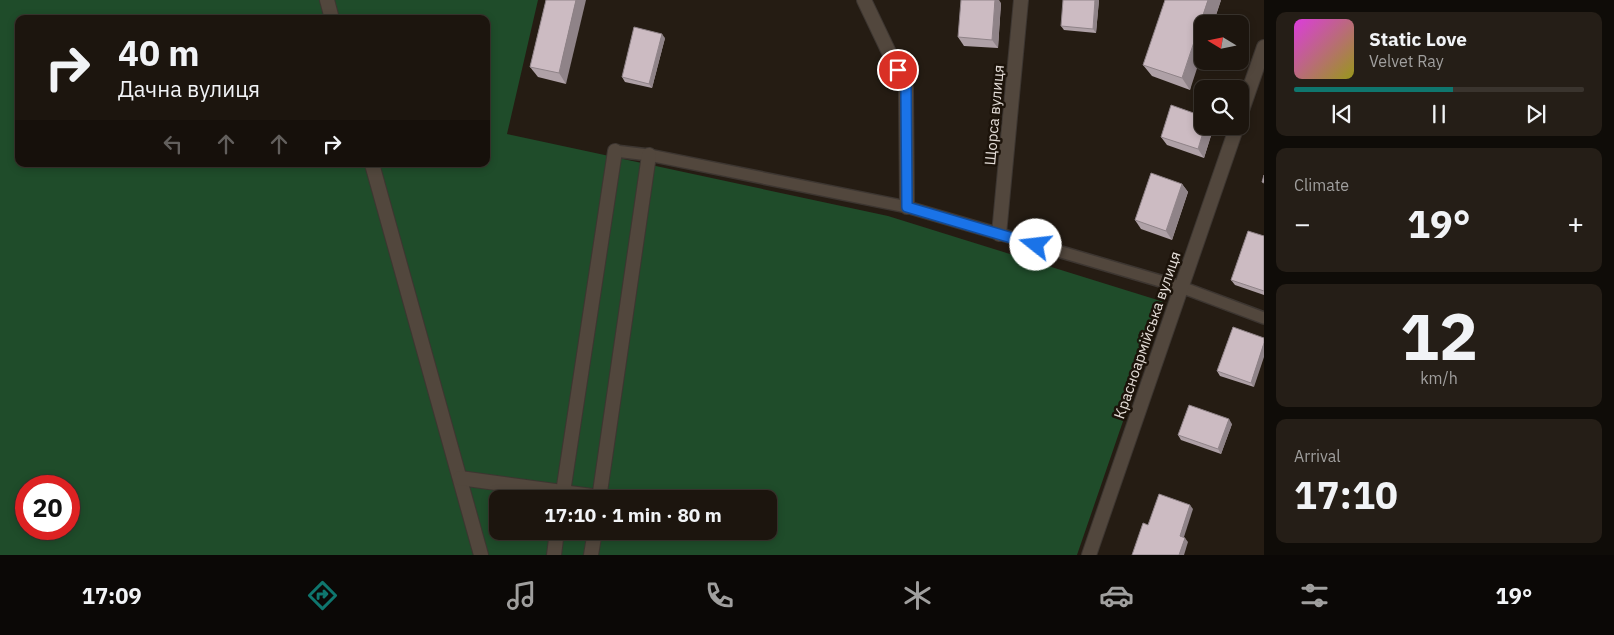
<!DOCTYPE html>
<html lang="en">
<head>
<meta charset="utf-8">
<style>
	body { margin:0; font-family:"IBM Plex Sans",sans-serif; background:#251e17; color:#f1f3f6; height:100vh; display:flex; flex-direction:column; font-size:19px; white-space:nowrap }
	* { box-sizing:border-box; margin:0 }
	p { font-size:16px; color:#a09f9e }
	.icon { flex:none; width:28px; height:28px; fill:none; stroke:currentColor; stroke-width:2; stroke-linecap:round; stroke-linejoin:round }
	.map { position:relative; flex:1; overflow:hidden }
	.panel { display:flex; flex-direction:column; gap:12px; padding:12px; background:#0f0c08; width:350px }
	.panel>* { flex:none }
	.top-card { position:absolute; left:15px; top:15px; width:475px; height:152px; border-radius:10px; box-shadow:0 2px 8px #0003,0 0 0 1px #3a342e; background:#1c150e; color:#f1f3f6; overflow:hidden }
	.needle { width:32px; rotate:280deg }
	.buttons { position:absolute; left:1194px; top:15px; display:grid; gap:10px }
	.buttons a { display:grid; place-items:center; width:55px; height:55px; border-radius:10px; background:#1c150e; box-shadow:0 2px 8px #0003,0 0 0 1px #3a342e; font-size:25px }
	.speed { position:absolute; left:15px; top:475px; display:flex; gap:10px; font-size:25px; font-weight:700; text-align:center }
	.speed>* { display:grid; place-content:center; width:65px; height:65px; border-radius:50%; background:#1c150e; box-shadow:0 2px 8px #0003,0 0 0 1px #3a342e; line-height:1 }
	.speed .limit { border:8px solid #d22; background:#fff; color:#111 }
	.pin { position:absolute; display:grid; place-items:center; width:42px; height:42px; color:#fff; margin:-21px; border:2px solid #fff; border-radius:50%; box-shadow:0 1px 5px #0007 }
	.me { position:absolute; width:55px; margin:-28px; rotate:286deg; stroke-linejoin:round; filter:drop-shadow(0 0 4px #0008) }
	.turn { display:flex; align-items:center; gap:18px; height:105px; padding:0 20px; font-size:22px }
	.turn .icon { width:65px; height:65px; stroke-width:2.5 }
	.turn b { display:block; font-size:35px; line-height:42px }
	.lanes { display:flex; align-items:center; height:48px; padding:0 20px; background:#0003; justify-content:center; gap:25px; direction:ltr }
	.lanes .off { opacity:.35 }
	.big { font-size:38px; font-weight:700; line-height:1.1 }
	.panel .card { flex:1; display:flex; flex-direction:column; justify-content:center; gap:8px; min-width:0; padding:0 18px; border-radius:10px; background:#251e17 }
	.panel .dial { align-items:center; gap:0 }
	.dial b { font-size:65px; line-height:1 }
	.song { display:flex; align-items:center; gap:15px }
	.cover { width:60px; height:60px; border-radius:8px; background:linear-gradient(135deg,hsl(300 70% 55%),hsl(60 70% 35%)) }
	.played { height:5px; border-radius:2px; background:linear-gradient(90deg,#0f766e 55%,#3a342e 55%) }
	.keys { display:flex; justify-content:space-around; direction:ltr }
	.heat { display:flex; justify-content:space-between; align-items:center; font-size:28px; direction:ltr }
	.trip { position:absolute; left:489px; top:490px; width:288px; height:50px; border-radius:10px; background:#1c150e; box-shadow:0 2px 8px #0003,0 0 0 1px #3a342e; font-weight:700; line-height:50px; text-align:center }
	.tab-bar { display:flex; height:80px; justify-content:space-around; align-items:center; background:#0b0806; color:#a09f9e }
	.tab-bar .icon { width:35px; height:35px }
	.tab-bar .selected { color:#0f766e }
	.tab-bar b { font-size:22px; color:#f1f3f6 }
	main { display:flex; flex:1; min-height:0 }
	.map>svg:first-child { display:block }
	.green { fill:#1f4c2a; fill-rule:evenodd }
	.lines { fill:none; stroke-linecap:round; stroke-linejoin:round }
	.service-casing { stroke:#3d3631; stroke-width:14 }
	.pedestrian-casing { stroke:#3d3631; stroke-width:16 }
	.minor-casing { stroke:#3d3631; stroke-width:16 }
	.service { stroke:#52473d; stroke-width:11 }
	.pedestrian { stroke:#52473d; stroke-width:14 }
	.minor { stroke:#52473d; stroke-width:14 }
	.wall { fill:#afa1a7 }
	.shaded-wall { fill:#8f8388 }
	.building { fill:#ccbbc2; stroke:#8f8388 }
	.route-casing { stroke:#114b97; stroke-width:12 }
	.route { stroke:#1a73e8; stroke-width:9 }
	.labels { text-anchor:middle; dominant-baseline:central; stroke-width:5; stroke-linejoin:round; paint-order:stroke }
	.street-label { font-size:15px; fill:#e5ded9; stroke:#1c130a }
</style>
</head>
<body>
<main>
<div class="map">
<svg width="1264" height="555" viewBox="0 0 1264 555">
	<rect width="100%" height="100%" fill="#251c13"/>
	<path class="green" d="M 0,0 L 538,0 L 507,134 L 888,216 L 1164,302 L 1077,555 L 0,555 ZM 19,19 L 486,19 L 486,164 L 19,164 ZM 26,486 L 69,486 L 69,529 L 26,529 ZM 498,499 L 768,499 L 768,531 L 498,531 Z"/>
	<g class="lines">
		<defs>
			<polyline id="service" points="615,151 649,155 907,207 1181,287 1264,318"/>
			<g id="pedestrian">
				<polyline points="327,0 332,19"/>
				<polyline points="372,164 481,555"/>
				<polyline points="460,478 599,497"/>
				<polyline points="562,499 615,151"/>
				<polyline points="599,499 649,155"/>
				<polyline points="554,555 557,531"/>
				<polyline points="591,555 595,531"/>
			</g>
			<g id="minor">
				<polyline points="864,0 906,88 907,207"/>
				<polyline points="1240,116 1264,47"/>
				<polyline points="999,234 1021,0"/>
				<polyline points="1089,555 1237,126"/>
			</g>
		</defs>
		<use href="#service" class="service-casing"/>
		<use href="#pedestrian" class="pedestrian-casing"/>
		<use href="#minor" class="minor-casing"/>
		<use href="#service" class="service"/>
		<use href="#pedestrian" class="pedestrian"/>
		<use href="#minor" class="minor"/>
	</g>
	<g class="wall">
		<polygon points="546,0 566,84 538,77 530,67"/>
		<polygon points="1099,0 1096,33 1064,30 1061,26"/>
		<polygon points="1221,0 1213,24 1202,24 1190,90 1152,76 1143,65"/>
		<polygon points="1001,3 998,48 964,46 958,37"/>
		<polygon points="665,38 652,88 625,82 622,77"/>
		<polygon points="1202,126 1214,126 1204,158 1167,145 1161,137"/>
		<polygon points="1182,184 1188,192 1172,240 1141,229 1135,220"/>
		<polygon points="1264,236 1264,295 1235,285 1231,280"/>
		<polygon points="1233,327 1254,387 1220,376 1217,371"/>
		<polygon points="1232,424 1221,454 1181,440 1178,435"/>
	</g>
	<g class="shaded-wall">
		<polygon points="576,0 586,0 566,84 559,73"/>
		<polygon points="995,0 999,0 1001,3 998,48 992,40"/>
		<polygon points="1095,0 1099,0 1096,33 1093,29"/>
		<polygon points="1208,0 1221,0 1213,24 1202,24 1202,53 1190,90 1182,78"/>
		<polygon points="662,34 665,38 652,88 649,84"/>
		<polygon points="1205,126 1214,126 1204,158 1198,149"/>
		<polygon points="1182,184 1188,192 1172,240 1166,231"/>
		<polygon points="1264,343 1264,357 1254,387 1251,383"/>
		<polygon points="1229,419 1232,424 1221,454 1218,449"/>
		<polygon points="1190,505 1193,509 1183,540 1180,536"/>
		<polygon points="1185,538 1188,542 1184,555 1179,555"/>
	</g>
	<g class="building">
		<polygon points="546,0 576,0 559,73 530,67"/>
		<polygon points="961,0 995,0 992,40 958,37"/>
		<polygon points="1063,0 1095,0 1093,29 1061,26"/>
		<polygon points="1165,0 1208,0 1182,78 1143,65"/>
		<polygon points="634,27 662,34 649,84 622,77"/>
		<polygon points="1171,105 1202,116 1202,126 1205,126 1198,149 1161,137"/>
		<polygon points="1151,173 1182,184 1166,231 1135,220"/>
		<polygon points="1264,175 1264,183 1262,182"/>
		<polygon points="1248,231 1264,236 1264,291 1231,280"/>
		<polygon points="1233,327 1264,338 1264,343 1251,383 1217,371"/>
		<polygon points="1189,405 1229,419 1218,449 1178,435"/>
		<polygon points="1159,494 1190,505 1180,536 1185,538 1179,555 1132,555 1143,523 1148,525"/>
	</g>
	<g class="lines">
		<defs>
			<polyline id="route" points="898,70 906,88 907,207 1036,245"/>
		</defs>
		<use href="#route" class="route-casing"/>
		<use href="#route" class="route"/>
	</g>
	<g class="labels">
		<g class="street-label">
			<text transform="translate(994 115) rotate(-85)">Щорса вулиця</text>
			<text transform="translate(1147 335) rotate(-71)">Красноармійська вулиця</text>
		</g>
	</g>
</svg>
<div class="buttons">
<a><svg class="needle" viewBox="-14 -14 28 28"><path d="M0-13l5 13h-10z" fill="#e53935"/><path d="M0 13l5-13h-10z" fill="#a09f9e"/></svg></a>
<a><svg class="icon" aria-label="search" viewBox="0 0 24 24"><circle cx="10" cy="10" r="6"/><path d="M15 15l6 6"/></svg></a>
</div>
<div class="speed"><div class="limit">20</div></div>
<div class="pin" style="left:898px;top:70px;background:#d93025"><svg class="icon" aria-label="arrive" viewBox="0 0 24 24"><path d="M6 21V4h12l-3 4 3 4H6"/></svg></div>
<svg class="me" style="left:1036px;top:245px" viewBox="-20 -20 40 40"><circle r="19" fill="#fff"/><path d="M0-13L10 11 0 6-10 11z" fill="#1a73e8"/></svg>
<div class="trip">17:10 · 1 min · 80 m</div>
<div class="top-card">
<div class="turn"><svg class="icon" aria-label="right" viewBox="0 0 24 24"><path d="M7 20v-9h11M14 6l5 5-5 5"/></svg><div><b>40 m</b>Дачна вулиця</div></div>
<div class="lanes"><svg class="icon off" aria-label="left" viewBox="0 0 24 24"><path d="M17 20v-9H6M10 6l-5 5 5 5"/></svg><svg class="icon off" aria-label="ahead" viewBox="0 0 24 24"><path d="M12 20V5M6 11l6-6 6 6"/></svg><svg class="icon off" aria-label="ahead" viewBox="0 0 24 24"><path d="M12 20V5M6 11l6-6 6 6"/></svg><svg class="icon" aria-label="right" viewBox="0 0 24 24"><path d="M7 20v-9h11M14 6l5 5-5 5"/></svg></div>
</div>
</div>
<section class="panel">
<div class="card">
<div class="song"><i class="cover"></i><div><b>Static Love</b><p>Velvet Ray</p></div></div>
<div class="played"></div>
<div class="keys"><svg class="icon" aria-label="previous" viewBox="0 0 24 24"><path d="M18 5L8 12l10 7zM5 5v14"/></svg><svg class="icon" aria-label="pause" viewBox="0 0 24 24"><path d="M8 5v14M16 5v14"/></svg><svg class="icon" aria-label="next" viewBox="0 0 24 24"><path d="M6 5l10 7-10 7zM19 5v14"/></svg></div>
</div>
<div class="card"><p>Climate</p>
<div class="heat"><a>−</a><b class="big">19°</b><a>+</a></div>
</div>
<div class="card dial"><b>12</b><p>km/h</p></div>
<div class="card"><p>Arrival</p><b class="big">17:10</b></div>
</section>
</main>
<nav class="tab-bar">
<b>17:09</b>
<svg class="icon selected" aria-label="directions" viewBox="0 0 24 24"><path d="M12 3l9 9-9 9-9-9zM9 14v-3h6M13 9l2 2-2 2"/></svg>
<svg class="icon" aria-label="music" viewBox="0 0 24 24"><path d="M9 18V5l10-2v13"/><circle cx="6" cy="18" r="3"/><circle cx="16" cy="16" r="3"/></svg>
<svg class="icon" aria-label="phone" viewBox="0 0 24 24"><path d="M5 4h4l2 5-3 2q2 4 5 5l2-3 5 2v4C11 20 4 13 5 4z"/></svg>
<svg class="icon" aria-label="climate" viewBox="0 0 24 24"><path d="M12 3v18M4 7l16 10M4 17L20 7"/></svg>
<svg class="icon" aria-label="car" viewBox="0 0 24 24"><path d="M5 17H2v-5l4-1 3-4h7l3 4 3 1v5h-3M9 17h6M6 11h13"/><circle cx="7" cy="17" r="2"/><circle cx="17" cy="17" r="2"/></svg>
<svg class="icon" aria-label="filters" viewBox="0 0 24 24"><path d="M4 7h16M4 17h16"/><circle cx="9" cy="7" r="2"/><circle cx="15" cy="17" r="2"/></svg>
<b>19°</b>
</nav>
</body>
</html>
